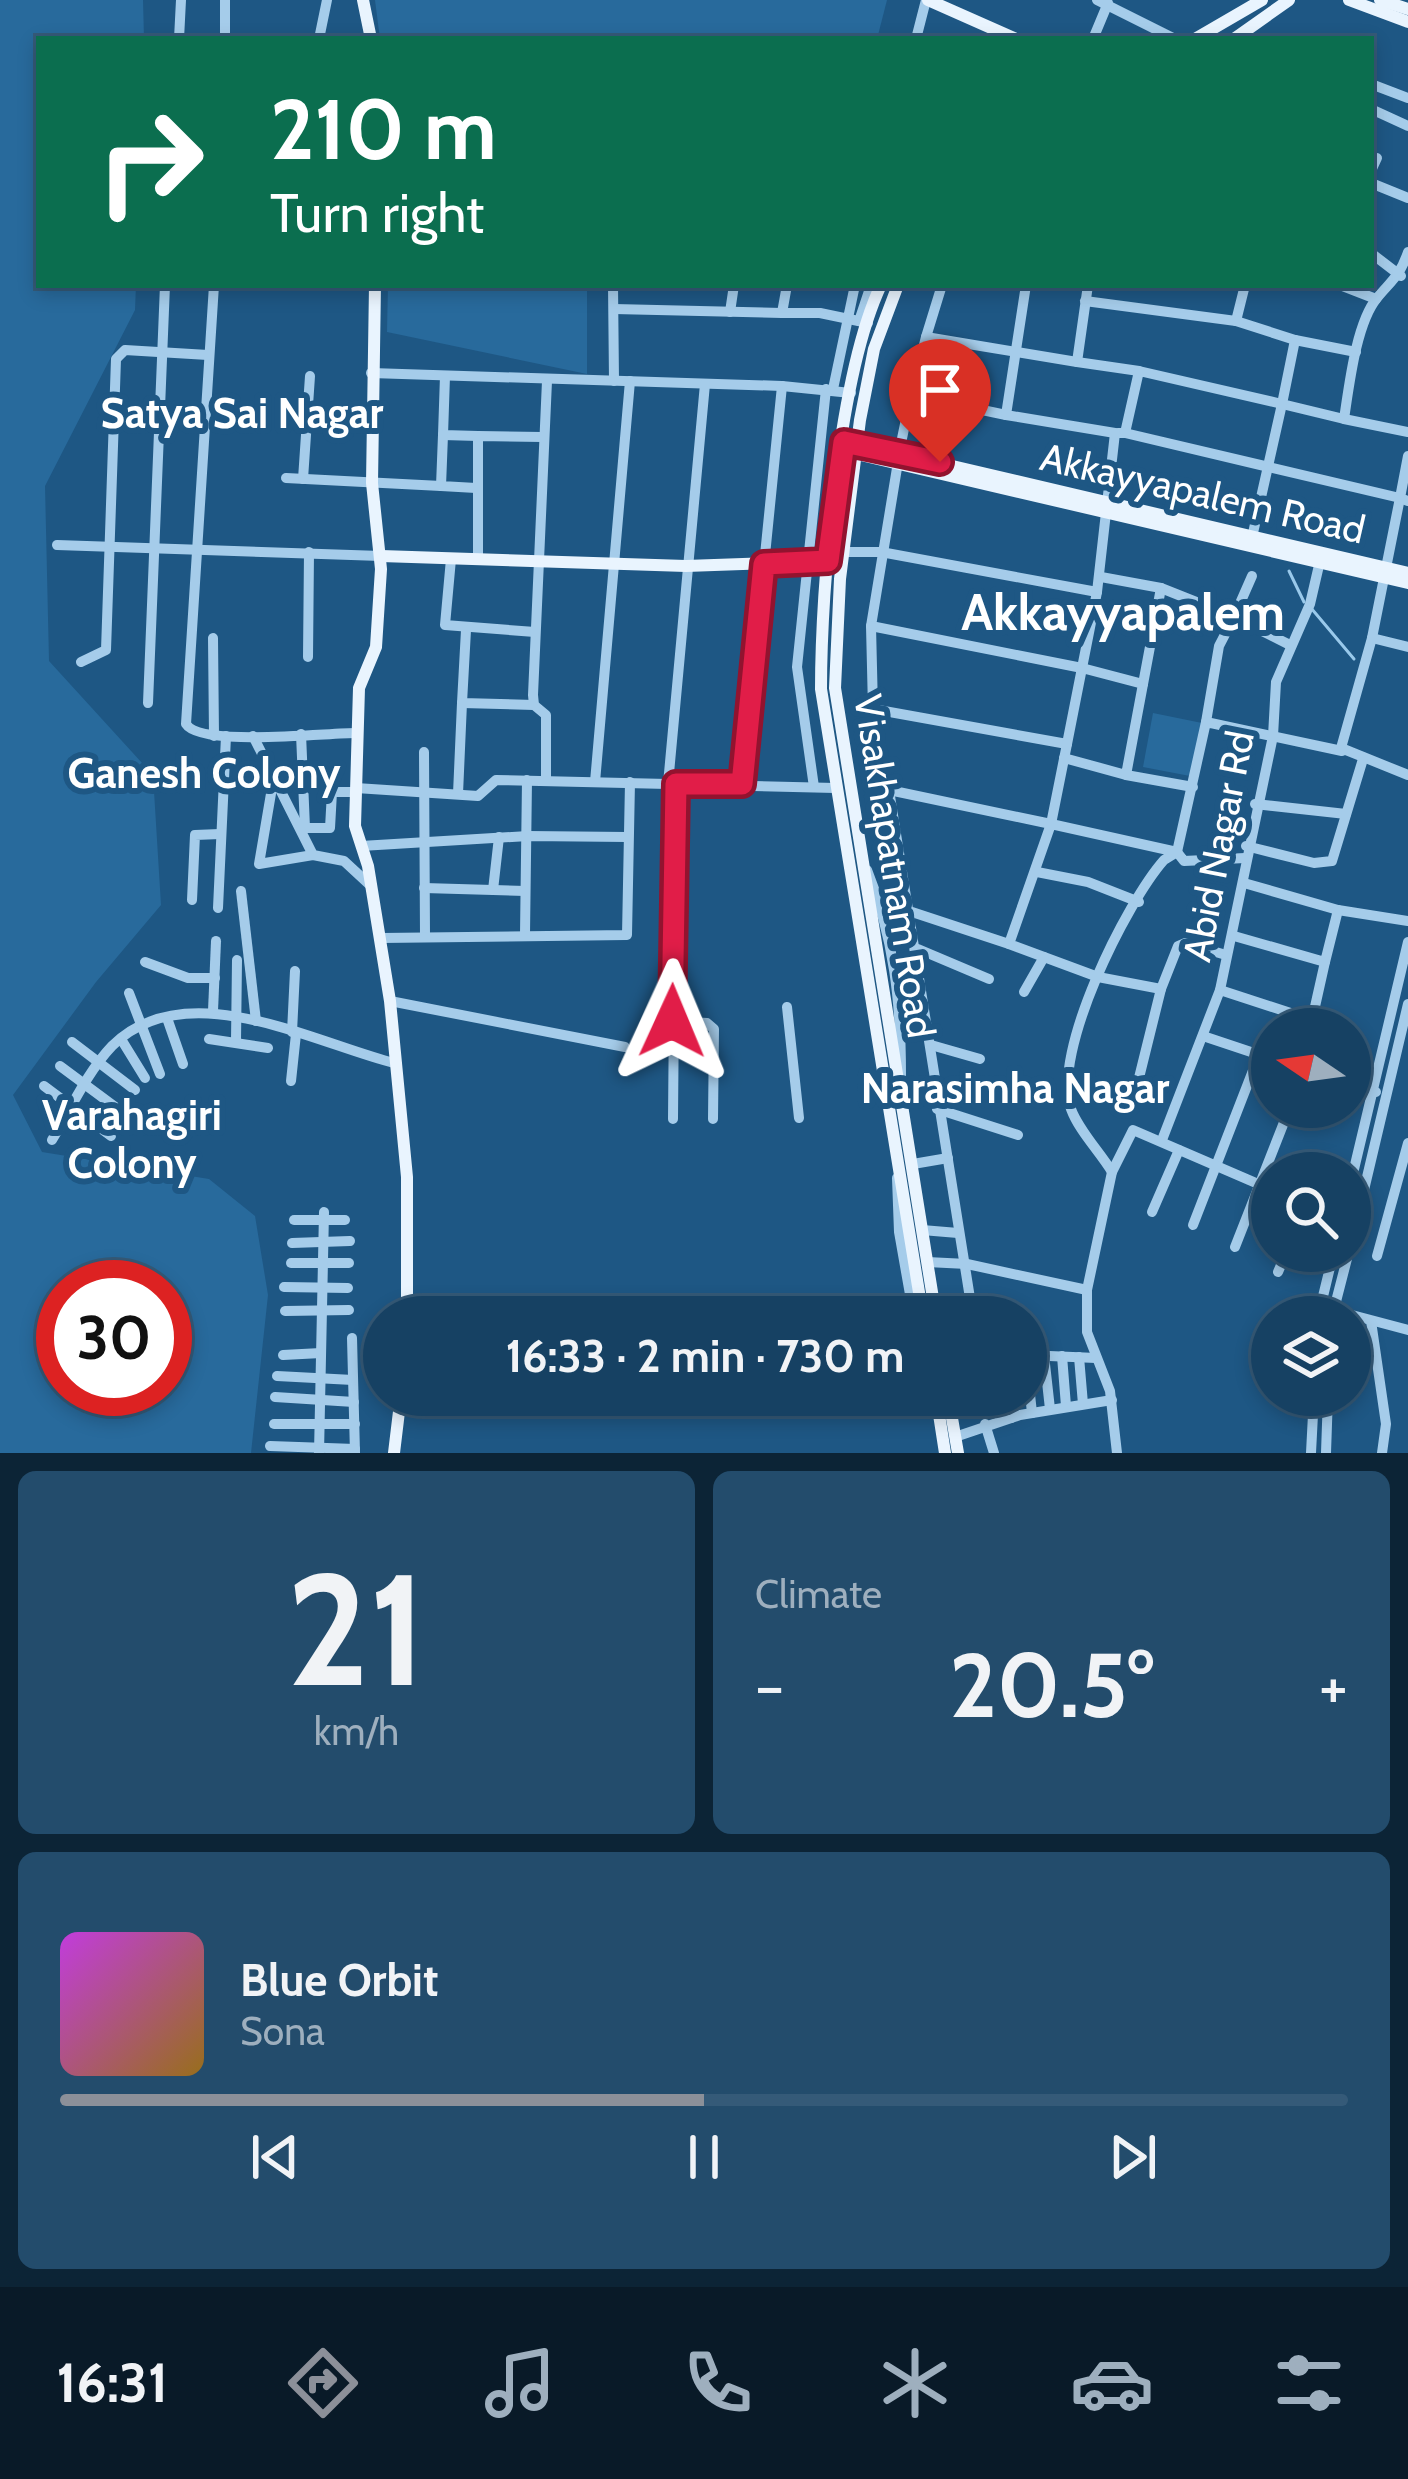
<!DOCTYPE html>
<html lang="en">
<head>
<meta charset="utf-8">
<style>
	body { margin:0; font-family:Cabin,sans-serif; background:#234c6c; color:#f1f3f6; height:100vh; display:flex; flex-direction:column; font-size:45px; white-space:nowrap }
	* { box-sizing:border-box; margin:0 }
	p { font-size:39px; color:#9eafbe }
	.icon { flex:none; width:66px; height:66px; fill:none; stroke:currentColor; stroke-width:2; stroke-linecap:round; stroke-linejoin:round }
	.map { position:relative; height:1453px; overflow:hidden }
	.side { display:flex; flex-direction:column; gap:18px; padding:18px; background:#0c2436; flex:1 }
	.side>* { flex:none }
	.banner { position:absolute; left:36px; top:36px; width:1338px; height:252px; border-radius:0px; box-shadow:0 6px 18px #0003,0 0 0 3px #355a78; background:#0b6e4f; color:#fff; overflow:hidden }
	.needle { width:78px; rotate:283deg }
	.tools { position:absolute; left:1251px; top:1008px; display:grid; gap:24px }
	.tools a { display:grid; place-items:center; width:120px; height:120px; border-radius:50%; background:#164163; box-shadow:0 6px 18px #0003,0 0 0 3px #355a78; font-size:60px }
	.speed { position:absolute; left:36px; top:1260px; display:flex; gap:24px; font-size:60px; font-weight:700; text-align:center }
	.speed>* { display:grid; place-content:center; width:156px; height:156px; border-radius:50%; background:#164163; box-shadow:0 6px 18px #0003,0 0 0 3px #355a78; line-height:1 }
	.speed .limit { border:18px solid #d22; background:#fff; color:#111 }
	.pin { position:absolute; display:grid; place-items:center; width:102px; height:102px; color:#fff; margin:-123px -51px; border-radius:50% 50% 50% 0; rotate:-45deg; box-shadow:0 0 12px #0007 }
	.pin .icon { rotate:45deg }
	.me { position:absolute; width:132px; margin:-66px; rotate:1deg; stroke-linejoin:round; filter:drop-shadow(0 0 9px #0008) }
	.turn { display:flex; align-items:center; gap:42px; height:252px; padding:0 36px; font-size:54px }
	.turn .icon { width:156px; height:156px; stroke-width:2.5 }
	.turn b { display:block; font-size:84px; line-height:102px }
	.big { font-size:90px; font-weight:700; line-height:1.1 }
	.side .widget { flex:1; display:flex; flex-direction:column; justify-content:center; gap:18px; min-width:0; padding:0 42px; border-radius:18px; background:#234c6c }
	.side .dial { align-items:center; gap:0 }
	.dial b { font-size:156px; line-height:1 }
	.song { display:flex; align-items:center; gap:36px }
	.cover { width:144px; height:144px; border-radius:18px; background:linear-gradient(135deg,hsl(290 70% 55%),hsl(40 70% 35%)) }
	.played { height:12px; border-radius:6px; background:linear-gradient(90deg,#8c9099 50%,#355a78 50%) }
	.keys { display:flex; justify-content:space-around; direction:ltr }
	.heat { display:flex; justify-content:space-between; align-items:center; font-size:66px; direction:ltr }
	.side .tiles { flex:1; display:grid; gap:18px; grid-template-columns:1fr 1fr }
	.widget:last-child { grid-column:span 2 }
	.trip { position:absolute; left:363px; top:1296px; width:684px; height:120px; border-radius:60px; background:#164163; box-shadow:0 6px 18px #0003,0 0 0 3px #355a78; font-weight:700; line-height:120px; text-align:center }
	.dock { display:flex; height:192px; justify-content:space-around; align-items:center; background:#091a28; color:#9eafbe }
	.dock .icon { width:84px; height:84px }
	.dock .selected { color:#8c9099 }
	.dock b { font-size:54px; color:#f1f3f6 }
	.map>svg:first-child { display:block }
	.green { fill:#286a9c; fill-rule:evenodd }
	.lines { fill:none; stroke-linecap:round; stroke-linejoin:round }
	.stream { stroke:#99c9eb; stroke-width:3 }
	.minor { stroke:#a5ccea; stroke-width:10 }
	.major { stroke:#e9f4fe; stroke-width:12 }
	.route-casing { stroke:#92132f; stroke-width:30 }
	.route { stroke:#e11d48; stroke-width:21 }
	.labels { text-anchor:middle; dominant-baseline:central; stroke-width:12; stroke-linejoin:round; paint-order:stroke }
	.street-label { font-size:39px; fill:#fff; stroke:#1e5784 }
	.neighbourhood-label { font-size:42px; font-weight:bold; fill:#fff; stroke:#1e5784 }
	.district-label { font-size:51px; font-weight:bold; fill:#fff; stroke:#1e5784 }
</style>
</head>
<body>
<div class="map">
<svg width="1408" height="1453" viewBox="0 0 1408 1453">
	<rect width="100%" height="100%" fill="#1e5784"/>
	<g class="green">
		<path d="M 0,0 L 143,0 L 144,39 L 39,39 L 39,285 L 136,285 L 135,310 L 45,486 L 49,661 L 153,775 L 161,905 L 96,982 L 13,1095 L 42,1152 L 209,1179 L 255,1216 L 268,1295 L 251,1453 L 0,1453 ZM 165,1287 L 165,1389 L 63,1389 L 63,1287 Z"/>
		<polygon points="375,0 887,0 877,39 380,39"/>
		<polygon points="388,285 587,285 587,374 387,332"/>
		<polygon points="1153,713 1202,723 1190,776 1143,767"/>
	</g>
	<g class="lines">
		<g class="stream">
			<polyline points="1289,571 1304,602"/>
			<polyline points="1311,608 1354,659"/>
		</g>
		<g class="minor">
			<polyline points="1097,0 1175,39"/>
			<polyline points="179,39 181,0"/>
			<polyline points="225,39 225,0"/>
			<polyline points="319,39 327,0"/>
			<polyline points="916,39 926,0"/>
			<polyline points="1093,39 1108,3"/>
			<polyline points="1371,84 1408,98"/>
			<polyline points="1371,109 1408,126"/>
			<polyline points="1371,171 1377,158"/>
			<polyline points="1371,183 1408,198"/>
			<path d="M 1408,252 C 1400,276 1391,281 1377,298 C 1356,323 1349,387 1344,419 L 1408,432"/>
			<polyline points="1371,253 1401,276"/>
			<path d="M 214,285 L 186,724 C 200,747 324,733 356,733"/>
			<polyline points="613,285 614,381"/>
			<polyline points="1088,285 1077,362 1139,371"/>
			<polyline points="1245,285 1236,321 1295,340 1282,404 1344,419"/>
			<polyline points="1340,285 1376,299"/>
			<polyline points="1085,301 1236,321"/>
			<polyline points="614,309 782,313 787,285"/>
			<polyline points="730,312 734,285"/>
			<polyline points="782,313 820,313 868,323"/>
			<polyline points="859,321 871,285"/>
			<polyline points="926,337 942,285"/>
			<polyline points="1295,340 1356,352"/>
			<polyline points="371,373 782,386 851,393"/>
			<polyline points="445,376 443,435 478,436"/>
			<polyline points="833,389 855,285"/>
			<polyline points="911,395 926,337 1077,362"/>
			<polyline points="1118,433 1125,433 1139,371 1282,404 1253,533"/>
			<polyline points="1125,433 1400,498 1372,638 1341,748 1408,775"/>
			<polyline points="443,435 441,486 476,488"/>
			<polyline points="899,453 911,395 1006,415"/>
			<polyline points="1408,456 1400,498 1408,501"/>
			<polyline points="898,462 871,626 1082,668 1097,592"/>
			<polyline points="286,478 441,486"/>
			<polyline points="303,479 310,376"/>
			<polyline points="57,545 381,556"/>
			<polyline points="843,552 881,552 1097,592 1115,433 1006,415 1026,285"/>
			<polyline points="451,559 445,625 535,632"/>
			<polyline points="478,560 478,436 542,437"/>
			<polyline points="1101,577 1161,588 1234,617 1252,576"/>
			<polyline points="871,626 873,709 1067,744 1082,668 1143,684"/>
			<polyline points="466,630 462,703 534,705"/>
			<polyline points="213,638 214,736"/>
			<polyline points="1372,638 1408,647"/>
			<polyline points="308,657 309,552"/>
			<polyline points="81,662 106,650 116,359 125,350 208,355"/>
			<polyline points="148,703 165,285"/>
			<polyline points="873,709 889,790 1051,824 1067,744"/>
			<polyline points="1206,722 1219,646 1234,617 1290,645"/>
			<polyline points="301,734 305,828 330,828 332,792 356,792"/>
			<polyline points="253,736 313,855 344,861 371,886"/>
			<polyline points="424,752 425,935"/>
			<polyline points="1064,758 1126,775 1161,588"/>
			<polyline points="1126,775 1193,787"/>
			<polyline points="274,776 259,864 313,855"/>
			<polyline points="546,780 546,715 534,705 533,695 547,381"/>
			<polyline points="595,782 630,381"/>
			<polyline points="668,784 705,384"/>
			<polyline points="742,784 782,386"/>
			<polyline points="814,787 797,667 826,389"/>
			<polyline points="356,788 478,796 496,780 835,788"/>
			<polyline points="889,790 973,1317"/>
			<polyline points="458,794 462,703"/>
			<polyline points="1255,804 1346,814"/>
			<polyline points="361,846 528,836 627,837"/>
			<polyline points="1246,846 1314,863 1332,861 1363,759"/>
			<path d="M 867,870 C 894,936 901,1004 901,1075"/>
			<polyline points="1037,872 1088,882 1139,902"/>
			<polyline points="424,888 525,891"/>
			<polyline points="493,890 499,837"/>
			<polyline points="241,891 256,1021"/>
			<polyline points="192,900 195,835 220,834"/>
			<polyline points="218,908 226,736"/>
			<polyline points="1338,910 1408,921"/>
			<polyline points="883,912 912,912 1009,944"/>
			<polyline points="525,934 527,780"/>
			<polyline points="1234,936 1325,962 1338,910 1244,883"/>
			<polyline points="381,938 627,935 630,782"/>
			<polyline points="918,949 989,979"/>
			<polyline points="145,962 188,978 215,978"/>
			<polyline points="1161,989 1098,977 1009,944 1051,824 1177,852 1206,722 1342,751"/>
			<polyline points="1220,990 1312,1020 1325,962"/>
			<polyline points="1024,992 1044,957"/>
			<polyline points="129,993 160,1074"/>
			<polyline points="390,1001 625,1047"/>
			<polyline points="787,1007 799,1118"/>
			<polyline points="213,1011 216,941"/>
			<polyline points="167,1018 183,1064"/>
			<polyline points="672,1021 707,1023 714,1029 713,1119"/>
			<polyline points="292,1032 295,971"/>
			<polyline points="1203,1036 1272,1059"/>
			<polyline points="121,1039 145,1078"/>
			<polyline points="209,1039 268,1048"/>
			<polyline points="236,1041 237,960"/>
			<polyline points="72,1042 135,1090"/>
			<polyline points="931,1045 980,1059"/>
			<polyline points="60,1066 122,1112"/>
			<polyline points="291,1081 296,1034"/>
			<polyline points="1350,1085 1376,1092"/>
			<polyline points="44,1086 111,1136"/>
			<polyline points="1132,1106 1161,989 1178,946 1185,943 1226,955"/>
			<polyline points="937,1109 1018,1135"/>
			<polyline points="673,1119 676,784"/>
			<path d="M 52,1140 C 70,1110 88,1071 112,1046 C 185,973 312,1042 394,1063"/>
			<polyline points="1162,1140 1220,990 1273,736 1276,682 1310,604 1320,561"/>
			<polyline points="913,1164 948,1158"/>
			<path d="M 1112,1172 C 1100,1152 1079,1131 1071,1109 C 1051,1053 1126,903 1164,860 L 1177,852 L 1184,861 L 1245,858"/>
			<polyline points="1321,1173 1328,1158"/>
			<polyline points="897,1178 899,1232 914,1317"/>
			<polyline points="1350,1186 1408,942"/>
			<polyline points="1152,1212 1179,1150"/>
			<polyline points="294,1220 345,1220"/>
			<polyline points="1193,1225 1259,1055"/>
			<polyline points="922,1230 958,1233"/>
			<polyline points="292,1243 350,1241"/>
			<polyline points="1235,1247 1290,1107"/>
			<polyline points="1350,1249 1408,1004"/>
			<polyline points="1377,1256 1408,1143"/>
			<polyline points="927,1262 967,1264 1087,1290"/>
			<polyline points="291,1263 349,1263"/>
			<polyline points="1278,1272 1287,1251"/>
			<polyline points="284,1287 348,1288"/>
			<polyline points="1333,1310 1408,1330"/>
			<polyline points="285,1311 349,1310"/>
			<polyline points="1318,1317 1334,1251"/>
			<polyline points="1332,1317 1349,1251"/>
			<polyline points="1371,1321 1386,1424 1382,1453"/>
			<polyline points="352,1338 355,1453"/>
			<polyline points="283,1355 321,1353"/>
			<polyline points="1026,1355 1096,1358"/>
			<polyline points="1044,1355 1050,1409"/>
			<polyline points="1062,1356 1066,1406"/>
			<polyline points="1026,1357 1032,1413"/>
			<polyline points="1079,1357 1083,1404"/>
			<polyline points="277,1376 353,1380"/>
			<polyline points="996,1395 1000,1420"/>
			<polyline points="1010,1395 1011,1418"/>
			<polyline points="275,1397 354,1402"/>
			<polyline points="274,1424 355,1424"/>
			<polyline points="985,1424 994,1453"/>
			<polyline points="955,1437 1020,1415 1112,1400"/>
			<polyline points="270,1446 355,1449"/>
			<polyline points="319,1453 324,1212"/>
			<polyline points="1117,1453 1110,1391 1087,1332 1087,1290 1112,1172 1133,1130 1272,1190"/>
			<polyline points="1311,1453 1314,1395"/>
			<polyline points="1326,1453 1328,1395"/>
		</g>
		<g class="major">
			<polyline points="363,0 371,39"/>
			<polyline points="928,0 1016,39"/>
			<polyline points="1349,0 1408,22"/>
			<polyline points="1380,0 1408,9"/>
			<polyline points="1195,39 1262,0"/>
			<polyline points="1234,39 1289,0"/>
			<polyline points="375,285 372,483 381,569 376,647 359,688 355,826 368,866 390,1001 407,1177 407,1317"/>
			<path d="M 881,285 C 838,376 821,587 821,689 L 923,1317"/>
			<polyline points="898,285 874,349 860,420 840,579 835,688 936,1317"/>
			<polyline points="854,443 1408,573"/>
			<polyline points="848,452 1408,583"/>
			<polyline points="381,556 686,566 828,561"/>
			<polyline points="936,1395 945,1453"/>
			<polyline points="948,1395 958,1453"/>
			<polyline points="394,1453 401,1395"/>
		</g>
	</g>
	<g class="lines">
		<defs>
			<polyline id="route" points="672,1021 676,784 742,784 764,564 828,561 844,442 940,462"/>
		</defs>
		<use href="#route" class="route-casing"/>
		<use href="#route" class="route"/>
	</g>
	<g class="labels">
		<g class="street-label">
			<text transform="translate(1203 493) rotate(13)">Akkayyapalem Road</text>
			<text transform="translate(1218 846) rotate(-79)">Abid Nagar Rd</text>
			<text transform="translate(895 866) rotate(81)">Visakhapatnam Road</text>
		</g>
		<g class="neighbourhood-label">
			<text x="242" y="413">Satya Sai Nagar</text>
			<text x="204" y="773">Ganesh Colony</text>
			<text x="1015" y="1088">Narasimha Nagar</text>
			<text x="132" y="1115">Varahagiri<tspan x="132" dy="48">Colony</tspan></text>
		</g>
		<g class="district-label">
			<text x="1123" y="612">Akkayyapalem</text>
		</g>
	</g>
</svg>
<div class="tools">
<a><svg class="needle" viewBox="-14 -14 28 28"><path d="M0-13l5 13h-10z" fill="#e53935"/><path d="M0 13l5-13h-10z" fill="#9eafbe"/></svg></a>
<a><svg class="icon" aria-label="search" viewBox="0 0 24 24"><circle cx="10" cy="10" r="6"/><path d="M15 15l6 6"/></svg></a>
<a><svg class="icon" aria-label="layers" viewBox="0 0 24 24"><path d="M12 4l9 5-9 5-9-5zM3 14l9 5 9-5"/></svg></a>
</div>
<div class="speed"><div class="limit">30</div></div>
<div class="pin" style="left:940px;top:462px;background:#d93025"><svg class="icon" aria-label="arrive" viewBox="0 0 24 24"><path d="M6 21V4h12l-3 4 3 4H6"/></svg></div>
<svg class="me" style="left:672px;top:1021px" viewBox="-20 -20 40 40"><path d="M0-17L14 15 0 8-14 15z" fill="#e11d48" stroke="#fff" stroke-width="4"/></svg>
<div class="trip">16:33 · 2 min · 730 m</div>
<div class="banner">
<div class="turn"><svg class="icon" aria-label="right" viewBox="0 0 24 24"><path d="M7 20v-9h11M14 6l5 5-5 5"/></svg><div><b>210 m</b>Turn right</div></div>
</div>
</div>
<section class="side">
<div class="tiles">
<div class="widget dial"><b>21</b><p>km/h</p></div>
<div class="widget"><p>Climate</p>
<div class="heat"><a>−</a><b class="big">20.5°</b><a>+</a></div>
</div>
<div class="widget">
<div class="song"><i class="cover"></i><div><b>Blue Orbit</b><p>Sona</p></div></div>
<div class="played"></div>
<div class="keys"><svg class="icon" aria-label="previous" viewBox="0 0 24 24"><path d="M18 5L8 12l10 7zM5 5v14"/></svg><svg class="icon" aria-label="pause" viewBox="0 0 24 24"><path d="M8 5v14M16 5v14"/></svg><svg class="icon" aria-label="next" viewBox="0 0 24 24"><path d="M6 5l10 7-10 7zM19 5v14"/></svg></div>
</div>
</div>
</section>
<nav class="dock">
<b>16:31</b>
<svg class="icon selected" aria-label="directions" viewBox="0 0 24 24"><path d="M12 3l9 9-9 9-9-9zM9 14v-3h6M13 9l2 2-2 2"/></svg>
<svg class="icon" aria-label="music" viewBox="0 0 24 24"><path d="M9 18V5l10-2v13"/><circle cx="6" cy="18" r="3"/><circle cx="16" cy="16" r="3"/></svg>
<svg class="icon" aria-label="phone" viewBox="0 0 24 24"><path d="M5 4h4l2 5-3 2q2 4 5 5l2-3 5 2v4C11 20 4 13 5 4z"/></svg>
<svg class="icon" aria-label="climate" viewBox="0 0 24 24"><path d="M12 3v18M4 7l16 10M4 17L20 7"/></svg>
<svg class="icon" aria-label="car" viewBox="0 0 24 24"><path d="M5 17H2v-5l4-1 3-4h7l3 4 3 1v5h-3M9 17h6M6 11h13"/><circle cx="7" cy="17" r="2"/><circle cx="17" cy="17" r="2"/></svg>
<svg class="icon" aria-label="filters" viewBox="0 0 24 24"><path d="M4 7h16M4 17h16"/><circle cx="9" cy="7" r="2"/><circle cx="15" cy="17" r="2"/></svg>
</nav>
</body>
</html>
